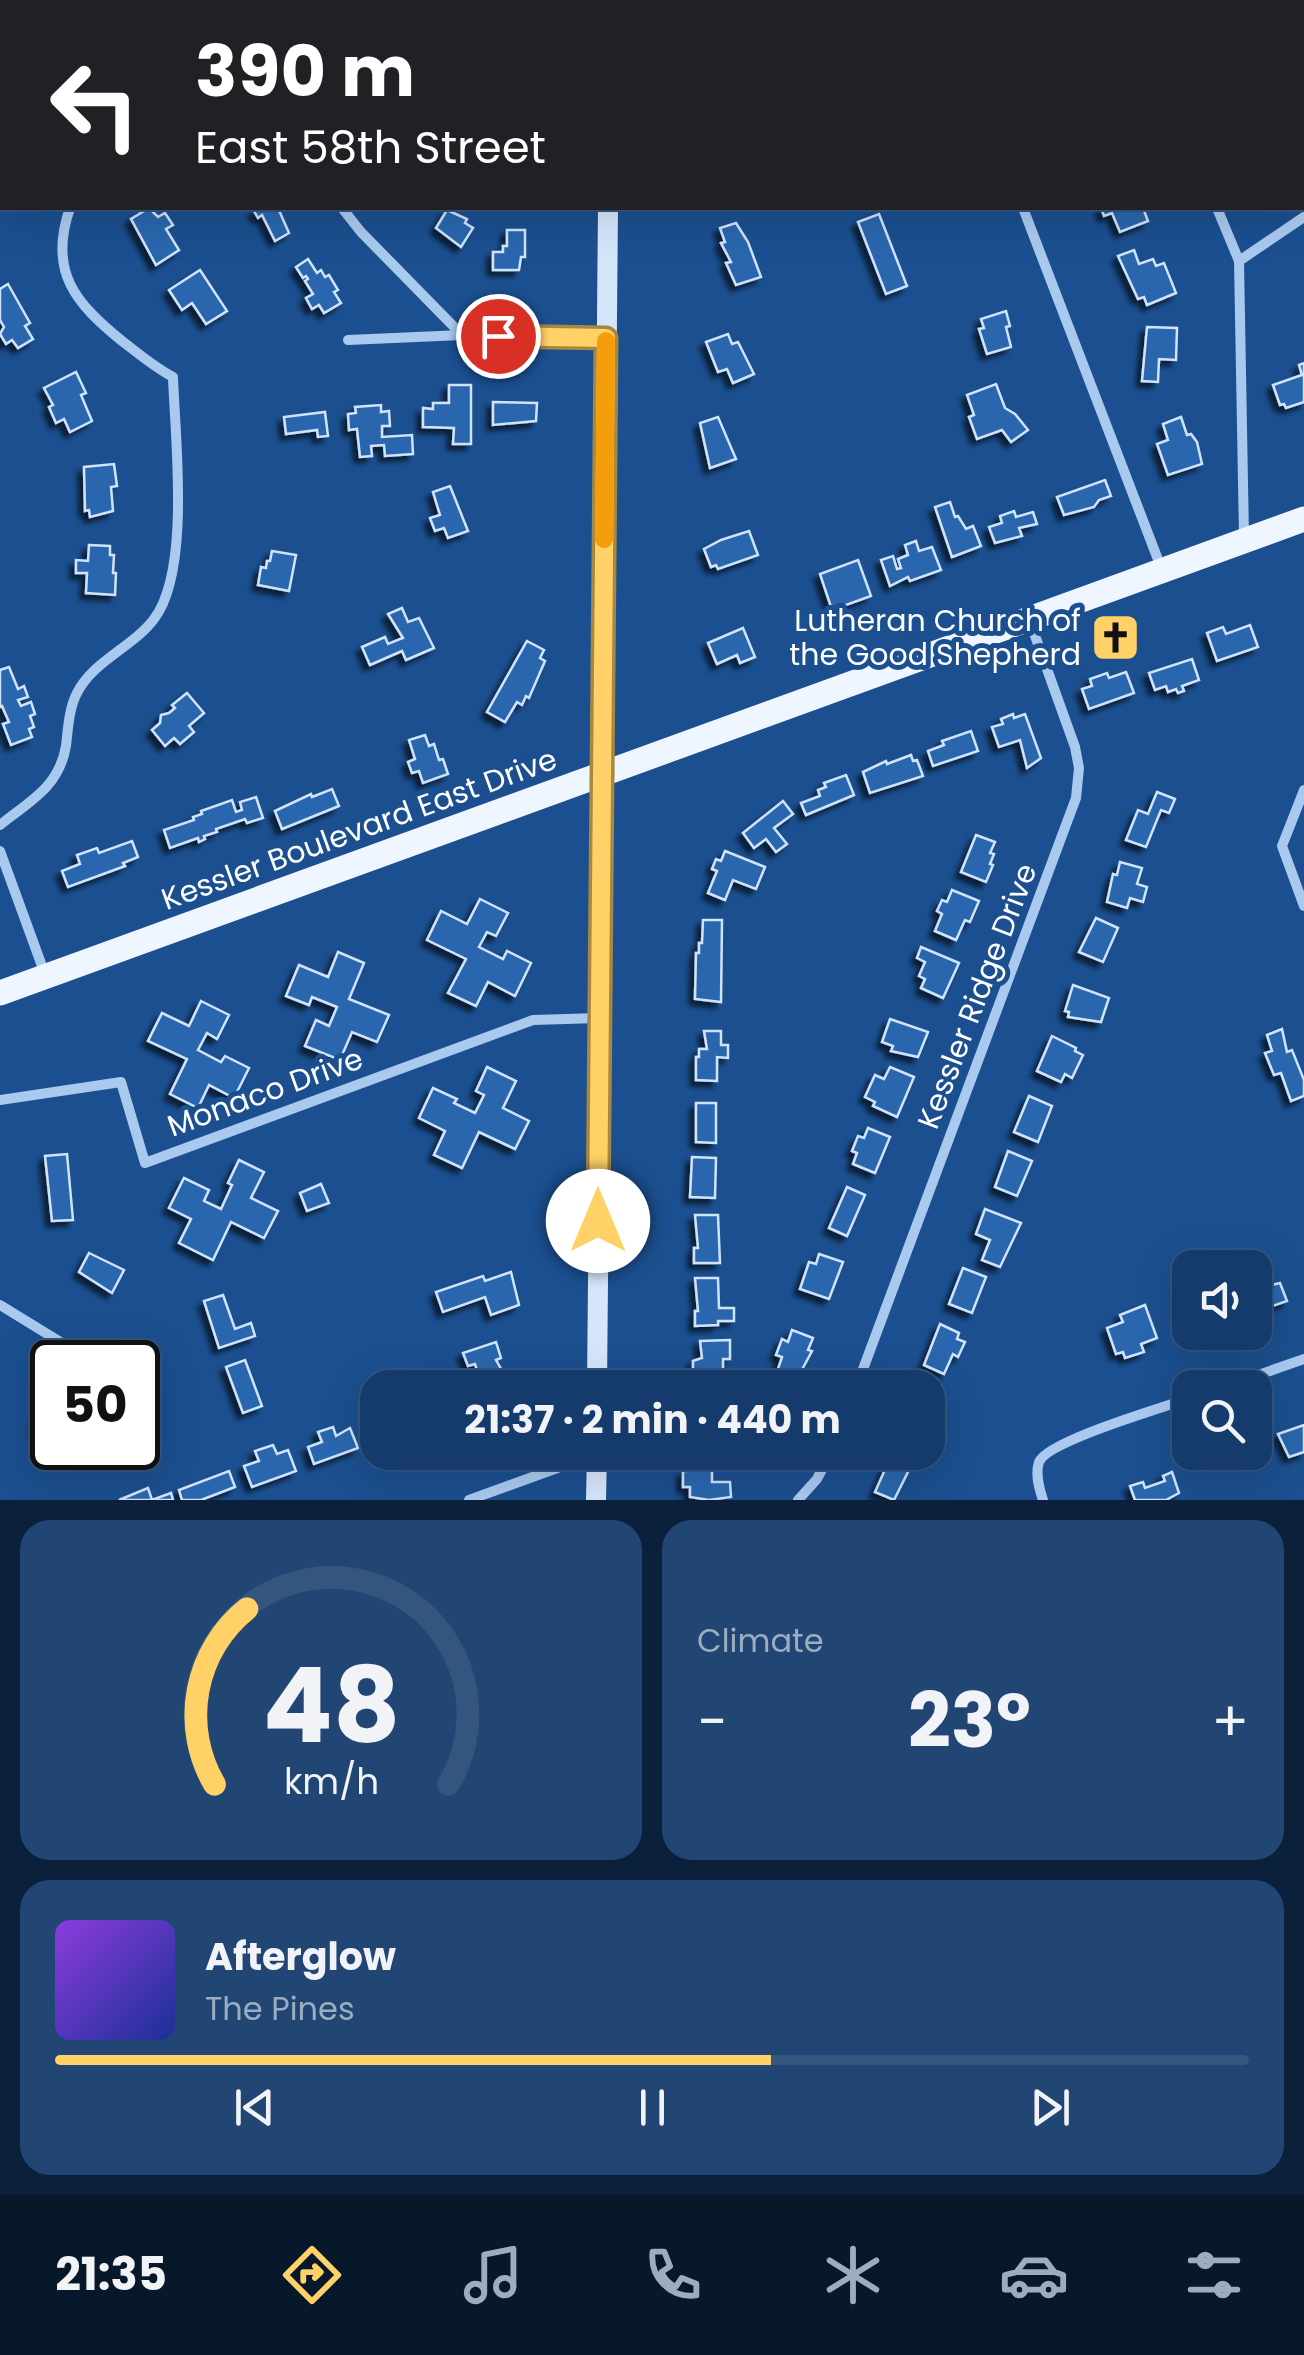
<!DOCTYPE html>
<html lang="en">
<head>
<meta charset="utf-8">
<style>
	body { margin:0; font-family:Poppins,sans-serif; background:#214673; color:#f1f3f6; height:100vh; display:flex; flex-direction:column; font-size:38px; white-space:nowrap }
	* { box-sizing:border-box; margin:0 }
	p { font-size:32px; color:#9dadc1 }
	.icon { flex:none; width:55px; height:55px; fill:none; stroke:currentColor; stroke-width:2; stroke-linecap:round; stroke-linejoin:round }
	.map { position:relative; height:1500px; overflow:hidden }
	.drawer { display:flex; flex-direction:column; gap:20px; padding:20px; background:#0b203b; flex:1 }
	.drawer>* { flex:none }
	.hud { position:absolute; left:0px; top:0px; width:1305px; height:210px; box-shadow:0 10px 40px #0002,0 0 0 2px #33557e; background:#202124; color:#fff; overflow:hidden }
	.tools { position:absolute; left:1172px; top:1250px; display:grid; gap:20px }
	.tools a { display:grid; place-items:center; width:100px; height:100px; border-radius:20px; background:#143b6b; box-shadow:0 10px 40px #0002,0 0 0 2px #33557e; font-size:50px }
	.speed { position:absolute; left:30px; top:1340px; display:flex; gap:20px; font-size:50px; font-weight:700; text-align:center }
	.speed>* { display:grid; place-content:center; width:130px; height:130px; border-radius:50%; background:#143b6b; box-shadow:0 10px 40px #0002,0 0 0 2px #33557e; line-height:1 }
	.speed .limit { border:5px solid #111; border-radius:15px; background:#fff; color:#111 }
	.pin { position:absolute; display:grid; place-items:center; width:85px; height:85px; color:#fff; margin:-42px; border:5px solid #fff; border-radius:50%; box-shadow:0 2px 10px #0007 }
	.me { position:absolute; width:110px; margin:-55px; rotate:0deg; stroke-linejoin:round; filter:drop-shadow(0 0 8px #0008) }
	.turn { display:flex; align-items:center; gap:35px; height:210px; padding:0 30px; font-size:45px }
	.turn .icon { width:130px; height:130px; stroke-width:2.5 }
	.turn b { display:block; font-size:70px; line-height:85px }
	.big { font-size:75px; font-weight:700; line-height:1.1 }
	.drawer .widget { flex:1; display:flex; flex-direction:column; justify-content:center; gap:15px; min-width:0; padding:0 35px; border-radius:30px; background:#214673 }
	.drawer .dial { align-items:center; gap:0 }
	.dial svg { height:260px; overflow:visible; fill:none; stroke:#33557e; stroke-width:7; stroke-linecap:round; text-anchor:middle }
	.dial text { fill:#f1f3f6; stroke:none }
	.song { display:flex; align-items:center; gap:30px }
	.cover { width:120px; height:120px; border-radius:15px; background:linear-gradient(135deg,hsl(270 70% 55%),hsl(230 70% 35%)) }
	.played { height:10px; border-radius:5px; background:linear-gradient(90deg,#ffd166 60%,#33557e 60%) }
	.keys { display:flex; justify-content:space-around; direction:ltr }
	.heat { display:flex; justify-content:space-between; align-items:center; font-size:55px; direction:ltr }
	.drawer .tiles { flex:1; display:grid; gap:20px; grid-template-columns:1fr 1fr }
	.widget:last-child { grid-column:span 2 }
	.trip { position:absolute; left:360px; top:1370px; width:585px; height:100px; border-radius:30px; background:#143b6b; box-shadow:0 10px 40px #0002,0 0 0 2px #33557e; font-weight:700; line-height:100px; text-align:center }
	.tabs { display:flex; height:160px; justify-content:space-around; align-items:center; background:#08182b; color:#9dadc1 }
	.tabs .icon { width:70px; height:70px }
	.tabs .selected { color:#ffd166 }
	.tabs b { font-size:45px; color:#f1f3f6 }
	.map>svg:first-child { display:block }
	.building { fill:#2a66ad; stroke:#cfe3fa; stroke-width:2.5; filter:url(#shadow) }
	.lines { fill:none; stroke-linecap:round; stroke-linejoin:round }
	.minor { stroke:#a9c9ee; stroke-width:10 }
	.secondary { stroke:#d6e6fa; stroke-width:20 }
	.primary { stroke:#f0f6ff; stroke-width:25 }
	.route-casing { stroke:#a68842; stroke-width:25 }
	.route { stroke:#ffd166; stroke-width:18 }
	.slow { stroke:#f59e0b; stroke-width:18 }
	.labels { text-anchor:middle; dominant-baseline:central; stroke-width:10; stroke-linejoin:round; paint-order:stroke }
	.poi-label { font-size:30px; fill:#fff; stroke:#1b4f8f; text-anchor:end }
	.street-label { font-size:30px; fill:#fff; stroke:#1b4f8f }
</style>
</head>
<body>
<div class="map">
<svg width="1304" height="1500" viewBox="0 0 1304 1500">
	<defs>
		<filter id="shadow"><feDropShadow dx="-5.5" dy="5.5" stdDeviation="2.5" flood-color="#0009"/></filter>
	</defs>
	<rect width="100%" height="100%" fill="#1b4f8f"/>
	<g class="building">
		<polygon points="149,208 158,217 165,213 173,225 166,229 179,250 156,265 131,219"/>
		<polygon points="260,208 278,208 289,233 275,241 262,215 258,218 254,211"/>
		<polygon points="1101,208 1143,208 1148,221 1120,232 1112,213 1104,216"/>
		<polygon points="447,210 467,219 465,223 473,228 461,247 436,228"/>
		<polygon points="879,214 907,286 886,294 858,222"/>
		<polygon points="736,223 748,242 761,277 736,285 726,263 731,262 721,243 725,242 720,228"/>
		<polygon points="507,230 525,230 525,257 521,257 519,270 493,270 493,252 503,252 503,246 507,246"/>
		<polygon points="1134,250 1139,264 1153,259 1156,266 1164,263 1176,293 1147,305 1144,297 1138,299 1118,256"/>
		<polygon points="308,259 317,273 321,270 325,277 329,275 338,290 334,292 341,303 324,313 319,305 312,309 306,298 313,294 305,281 308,279 306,276 303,278 296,267"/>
		<polygon points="200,270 227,311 206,324 192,303 182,310 169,290"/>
		<polygon points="8,284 30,323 25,326 33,339 18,348 12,340 6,344 0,334 4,327 0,320 0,289"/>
		<polygon points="1006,311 1010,326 1006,327 1011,347 987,354 979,329 984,328 981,319"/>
		<polygon points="1147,327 1177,328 1176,360 1159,359 1158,382 1142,381"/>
		<polygon points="728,334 732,344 738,342 754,374 733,383 727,369 718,372 706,342"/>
		<polygon points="1304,363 1304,402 1286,408 1284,404 1280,405 1273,385 1302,375 1299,365"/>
		<polygon points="76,372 86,393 81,395 92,421 70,432 64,419 56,423 49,407 53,405 44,388"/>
		<polygon points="996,384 1005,408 1015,414 1028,430 1011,442 1002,430 977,439 969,417 974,415 967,395"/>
		<polygon points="449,385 471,385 471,444 453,444 454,428 423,427 423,408 433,409 433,403 449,403"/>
		<polygon points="493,402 537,403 536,421 493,425"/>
		<polygon points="381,405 381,412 389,411 390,426 382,426 382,437 412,435 413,454 385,456 384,445 371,446 372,456 360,457 357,429 349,430 348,414 356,413 355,407"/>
		<polygon points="325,412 328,436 318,437 317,430 286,434 284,417"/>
		<polygon points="718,417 736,459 710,468 700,423"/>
		<polygon points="1181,417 1187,435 1191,434 1197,442 1202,464 1168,475 1157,444 1168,440 1163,424"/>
		<polygon points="114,464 117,486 111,487 113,511 90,517 89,510 85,511 84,467"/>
		<polygon points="1105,480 1111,496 1099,500 1094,507 1064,515 1057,497"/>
		<polygon points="450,486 468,531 448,538 444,528 435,531 430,518 440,515 433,492"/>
		<polygon points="950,502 955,517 958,516 966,529 973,526 981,546 952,557 935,507"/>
		<polygon points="1014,511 1016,517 1033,512 1037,524 1019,528 1022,536 995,543 989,527 1002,523 1000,516"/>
		<polygon points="749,531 758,555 718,569 716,565 711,567 704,549 721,540"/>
		<polygon points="916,541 919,551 932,547 941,570 910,581 908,577 890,586 881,560 893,556 897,569 901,568 898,559 908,555 905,545"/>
		<polygon points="89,545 110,546 110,555 114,555 113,573 116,573 115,595 86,593 87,573 76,573 76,560 88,561"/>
		<polygon points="272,551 296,555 289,591 258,585 261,567 266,568 267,561 270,561"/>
		<polygon points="858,560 871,596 832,610 820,574"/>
		<polygon points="402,608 408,622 419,618 434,648 406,660 402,651 370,665 362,647 385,637 388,644 403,638 388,614"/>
		<polygon points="1250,625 1258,647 1217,661 1207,633 1223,627 1226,634"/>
		<polygon points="743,628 755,657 740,663 737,655 717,664 708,643"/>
		<polygon points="527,641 544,650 540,658 545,661 529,698 526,696 522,705 517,702 505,722 487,712"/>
		<polygon points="1192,659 1199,680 1182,686 1184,691 1178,693 1176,689 1168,692 1166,686 1155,690 1149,673"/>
		<polygon points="9,667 18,689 24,686 28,697 18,700 21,706 31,702 35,714 30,716 34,727 29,729 32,737 11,745 3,724 9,722 2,706 0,707 0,670"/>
		<polygon points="1126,672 1134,693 1089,709 1082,689 1092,686 1090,679 1107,673 1109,678"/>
		<polygon points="187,693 204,713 189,726 194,732 180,744 174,738 165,746 152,730 160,723 161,715 169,713 175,708 172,705"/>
		<polygon points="1013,714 1014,718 1025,714 1041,758 1027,768 1020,740 999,747 992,727 1003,724 1001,719"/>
		<polygon points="971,731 978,751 933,766 928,751 944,745 942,741"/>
		<polygon points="425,735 429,746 434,744 439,760 443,759 448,774 423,783 419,771 412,773 408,762 415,759 409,740"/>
		<polygon points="911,755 913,761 917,760 923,776 870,793 863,772 886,761 887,764"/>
		<polygon points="846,775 854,795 806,815 801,803 820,796 818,790 826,787 824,783"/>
		<polygon points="332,789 339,806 282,829 275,811 311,794 312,797"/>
		<polygon points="1157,792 1175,799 1169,813 1161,810 1146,847 1126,840 1138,810 1148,814"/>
		<polygon points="256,797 263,818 247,823 245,819 216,829 217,832 204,836 205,839 199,842 198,838 170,848 164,830 194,820 193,817 202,814 201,811 232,800 236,812 242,810 240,802"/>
		<polygon points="783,801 793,814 774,828 787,844 776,852 766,839 754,848 743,833"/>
		<polygon points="976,835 995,842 990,853 994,854 990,864 993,865 986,882 961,872"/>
		<polygon points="132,841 138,857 123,863 125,866 68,887 62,871 80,864 77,855 97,848 99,853"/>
		<polygon points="725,851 765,867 756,889 733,880 725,900 708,893 717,871 712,869 716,859 721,861"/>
		<polygon points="1120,862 1142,868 1137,884 1147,887 1143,902 1130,898 1127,908 1107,902 1113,874 1117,875"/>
		<polygon points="952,890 979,901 970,922 965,920 956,940 935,931 942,914 937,911 942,900 947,902"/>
		<polygon points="480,899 508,913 496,936 487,932 479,947 503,959 507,951 531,963 515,996 488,982 476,1006 448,993 466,959 427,940 441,911 467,924"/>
		<polygon points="1096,918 1118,928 1103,962 1079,952"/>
		<polygon points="703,920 722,920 721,1002 695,999 696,953 699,953 699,943 702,943"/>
		<polygon points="921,947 959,963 943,998 921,988 925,979 919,976 925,962 917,958"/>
		<polygon points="338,952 364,963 349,999 389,1015 377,1042 352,1032 340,1060 305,1046 316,1020 329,1026 337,1007 312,997 309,1005 286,996 299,965 328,977"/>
		<polygon points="1073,985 1109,998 1101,1022 1068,1017 1069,1012 1065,1011"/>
		<polygon points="201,1001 229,1015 217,1039 207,1033 198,1050 221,1062 225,1056 249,1068 234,1098 209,1085 198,1108 170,1094 187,1059 148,1041 162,1013 189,1026"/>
		<polygon points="890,1019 928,1032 918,1057 891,1051 893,1046 882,1042"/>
		<polygon points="1282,1029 1287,1052 1292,1050 1304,1080 1304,1096 1291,1101 1281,1073 1274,1075 1265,1053 1272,1051 1267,1035"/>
		<polygon points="704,1031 721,1031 721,1045 728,1045 728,1058 717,1057 717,1081 696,1080 696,1057 699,1057 699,1049 707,1049"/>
		<polygon points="1052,1036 1076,1048 1075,1051 1083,1055 1072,1078 1065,1074 1061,1082 1037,1071"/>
		<polygon points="487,1067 516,1081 503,1108 529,1121 515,1149 479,1132 462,1168 434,1155 445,1131 419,1118 433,1088 457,1099 454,1103 475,1113 484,1095 476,1091"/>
		<polygon points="890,1067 914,1077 897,1117 873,1106 875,1102 865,1097 875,1075 884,1079"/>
		<polygon points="1029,1096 1052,1106 1038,1142 1014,1132"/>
		<polygon points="696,1103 716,1103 716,1143 696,1142"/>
		<polygon points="868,1128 890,1137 875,1173 853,1164 857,1153 852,1151 858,1136 864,1138"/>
		<polygon points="1008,1151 1032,1161 1017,1196 995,1187"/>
		<polygon points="67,1154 73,1220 52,1221 45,1156"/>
		<polygon points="692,1157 716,1158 715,1198 690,1197"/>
		<polygon points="239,1160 264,1172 251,1198 278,1211 264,1238 231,1222 213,1260 179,1243 191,1219 169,1208 184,1178 209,1190 204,1201 221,1209 232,1185 228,1183"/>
		<polygon points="321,1184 329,1203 307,1211 300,1193"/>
		<polygon points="847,1187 865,1195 847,1236 829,1228"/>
		<polygon points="985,1209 1021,1223 1000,1267 982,1260 990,1240 976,1234"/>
		<polygon points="695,1215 718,1215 720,1263 694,1263 694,1248 698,1248"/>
		<polygon points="89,1253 124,1270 112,1293 79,1272"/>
		<polygon points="819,1254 843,1262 829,1299 800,1289 809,1262 816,1264"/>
		<polygon points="963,1268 986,1277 972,1313 949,1304"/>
		<polygon points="511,1272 519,1305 491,1315 485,1297 443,1312 436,1292 483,1276 485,1281"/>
		<polygon points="695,1278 718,1278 719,1308 734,1308 734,1321 718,1321 718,1325 695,1326 695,1311 698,1311"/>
		<polygon points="1280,1283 1287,1301 1261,1310 1258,1304 1255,1305 1255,1289"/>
		<polygon points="223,1295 235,1329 251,1323 255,1336 219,1348 204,1301"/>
		<polygon points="1145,1305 1157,1338 1141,1344 1144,1352 1125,1358 1123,1352 1116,1354 1107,1328 1123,1322 1120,1315"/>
		<polygon points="940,1324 959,1333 957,1339 965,1342 958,1357 953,1354 944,1374 924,1365"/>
		<polygon points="792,1330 813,1338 808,1350 812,1351 798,1377 778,1369 782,1357 776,1355 782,1339 788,1342"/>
		<polygon points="730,1340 730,1359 723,1359 723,1370 713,1372 714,1388 693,1388 693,1361 702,1358 700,1341"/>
		<polygon points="496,1342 501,1358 496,1360 504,1374 500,1376 504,1388 483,1388 475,1364 468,1366 463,1353"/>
		<polygon points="245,1360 262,1406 243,1413 226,1367"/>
		<polygon points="40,1409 52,1412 52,1434 35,1431"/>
		<polygon points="1304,1425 1304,1452 1289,1457 1278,1434"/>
		<polygon points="333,1427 336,1436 350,1428 358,1448 314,1464 308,1447 322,1442 318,1432"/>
		<polygon points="273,1445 277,1454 288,1450 296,1471 252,1487 244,1466 259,1461 255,1451"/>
		<polygon points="892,1454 912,1464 894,1500 875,1492"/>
		<polygon points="712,1470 712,1482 730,1482 731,1497 709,1500 690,1497 690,1487 683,1487 683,1471"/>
		<polygon points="229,1471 235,1487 201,1500 182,1500 179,1490"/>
		<polygon points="1172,1472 1179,1493 1166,1500 1135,1500 1130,1486 1143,1482 1145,1488 1165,1481 1163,1476"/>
		<polygon points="148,1488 152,1500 171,1493 173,1500 119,1500"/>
	</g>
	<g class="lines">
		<g class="minor">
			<polyline points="233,0 234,2"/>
			<polyline points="328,2 331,0"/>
			<polyline points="753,2 761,0"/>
			<polyline points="1092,2 1099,0"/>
			<polyline points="1139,2 1139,0"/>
			<polyline points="342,208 361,232 462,335"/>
			<polyline points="1023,208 1162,570"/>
			<polyline points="1217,208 1239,261 1244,537"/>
			<polyline points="1239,261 1304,217"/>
			<polyline points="348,340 462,335 606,338"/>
			<polyline points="1304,790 1282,846 1304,906"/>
			<path d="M 0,825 C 30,801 59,787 66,746 C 68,729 69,708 77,693 C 93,661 133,647 154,619 C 191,571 175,437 173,377 C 154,367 139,354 122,341 C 75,303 48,271 70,208"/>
			<polyline points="0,851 46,977"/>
			<polyline points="0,1100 121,1082 145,1163 533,1020 599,1018"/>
			<polyline points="0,1305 93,1362"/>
			<polyline points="856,1388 1076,798 1079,768 1075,747 1029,619"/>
			<polyline points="1221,1388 1304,1359"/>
			<polyline points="469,1500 596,1454"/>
			<polyline points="798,1500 817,1479 831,1452"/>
			<path d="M 1043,1500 C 1039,1488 1035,1474 1039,1462 C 1047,1441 1165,1407 1190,1398"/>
		</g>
		<g class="secondary">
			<polyline points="611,2 611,0"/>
			<polyline points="597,1388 608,208"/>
			<polyline points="596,1500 597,1452"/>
		</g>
		<polyline class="primary" points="0,993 1304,519"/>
	</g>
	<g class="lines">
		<defs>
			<polyline id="route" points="498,336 606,338 598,1221"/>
		</defs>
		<use href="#route" class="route-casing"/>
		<use href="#route" class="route"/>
		<polyline class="slow" points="604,539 606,341"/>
	</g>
	<defs>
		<symbol id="church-square" viewBox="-11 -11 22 22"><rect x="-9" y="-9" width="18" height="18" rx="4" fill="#ffd166" stroke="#1b4f8f"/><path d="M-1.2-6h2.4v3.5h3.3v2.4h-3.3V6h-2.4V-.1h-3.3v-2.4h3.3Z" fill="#111"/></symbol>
	</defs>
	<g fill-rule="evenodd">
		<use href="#church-square" x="1088" y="610" width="55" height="55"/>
	</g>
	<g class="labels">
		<g class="poi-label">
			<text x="1081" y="620">Lutheran Church of<tspan x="1081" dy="34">the Good Shepherd</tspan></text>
		</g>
		<g class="street-label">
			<text transform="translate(359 829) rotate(-20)">Kessler Boulevard East Drive</text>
			<text transform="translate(977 996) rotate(-69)">Kessler Ridge Drive</text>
			<text transform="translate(265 1092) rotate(-20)">Monaco Drive</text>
		</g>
	</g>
</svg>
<div class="tools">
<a><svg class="icon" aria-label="sound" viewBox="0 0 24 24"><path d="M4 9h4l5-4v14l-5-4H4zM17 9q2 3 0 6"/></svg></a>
<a><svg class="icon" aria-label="search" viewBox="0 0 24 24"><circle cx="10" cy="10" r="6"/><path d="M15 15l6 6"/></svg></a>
</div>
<div class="speed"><div class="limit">50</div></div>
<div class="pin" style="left:498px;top:336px;background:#d93025"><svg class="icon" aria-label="arrive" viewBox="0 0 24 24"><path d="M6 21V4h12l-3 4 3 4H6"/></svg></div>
<svg class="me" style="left:598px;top:1221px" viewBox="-20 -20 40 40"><circle r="19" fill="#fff"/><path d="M0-13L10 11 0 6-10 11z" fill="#ffd166"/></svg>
<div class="trip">21:37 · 2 min · 440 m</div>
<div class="hud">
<div class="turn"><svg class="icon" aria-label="left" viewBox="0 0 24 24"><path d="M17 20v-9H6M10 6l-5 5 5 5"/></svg><div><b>390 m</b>East 58th Street</div></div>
</div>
</div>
<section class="drawer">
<div class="tiles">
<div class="widget dial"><svg viewBox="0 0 100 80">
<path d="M14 69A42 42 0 1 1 86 69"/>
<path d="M14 69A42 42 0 0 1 24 15" stroke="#ffd166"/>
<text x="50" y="56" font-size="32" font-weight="700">48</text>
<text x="50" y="72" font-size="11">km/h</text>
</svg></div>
<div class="widget"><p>Climate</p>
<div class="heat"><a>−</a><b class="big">23°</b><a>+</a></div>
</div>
<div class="widget">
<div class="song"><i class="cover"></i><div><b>Afterglow</b><p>The Pines</p></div></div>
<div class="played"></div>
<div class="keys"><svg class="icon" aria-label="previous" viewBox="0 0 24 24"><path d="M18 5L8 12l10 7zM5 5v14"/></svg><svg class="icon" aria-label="pause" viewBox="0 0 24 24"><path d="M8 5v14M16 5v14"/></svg><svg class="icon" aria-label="next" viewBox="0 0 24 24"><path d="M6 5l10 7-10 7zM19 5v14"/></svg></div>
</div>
</div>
</section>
<nav class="tabs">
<b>21:35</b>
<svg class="icon selected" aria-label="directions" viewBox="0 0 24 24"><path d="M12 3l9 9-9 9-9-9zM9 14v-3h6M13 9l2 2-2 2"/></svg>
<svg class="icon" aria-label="music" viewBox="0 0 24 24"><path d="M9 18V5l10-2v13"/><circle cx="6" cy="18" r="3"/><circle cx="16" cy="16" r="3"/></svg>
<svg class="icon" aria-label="phone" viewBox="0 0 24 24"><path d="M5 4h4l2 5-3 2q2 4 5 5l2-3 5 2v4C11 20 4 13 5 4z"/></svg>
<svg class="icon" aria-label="climate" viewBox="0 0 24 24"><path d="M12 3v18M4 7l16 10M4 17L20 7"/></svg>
<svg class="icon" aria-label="car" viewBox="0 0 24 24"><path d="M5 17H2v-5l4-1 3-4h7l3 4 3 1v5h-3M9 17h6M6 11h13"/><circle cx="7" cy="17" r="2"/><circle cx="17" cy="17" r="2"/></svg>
<svg class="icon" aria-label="filters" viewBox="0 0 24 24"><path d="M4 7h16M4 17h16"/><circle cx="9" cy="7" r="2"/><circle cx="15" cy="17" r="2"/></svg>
</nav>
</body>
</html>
